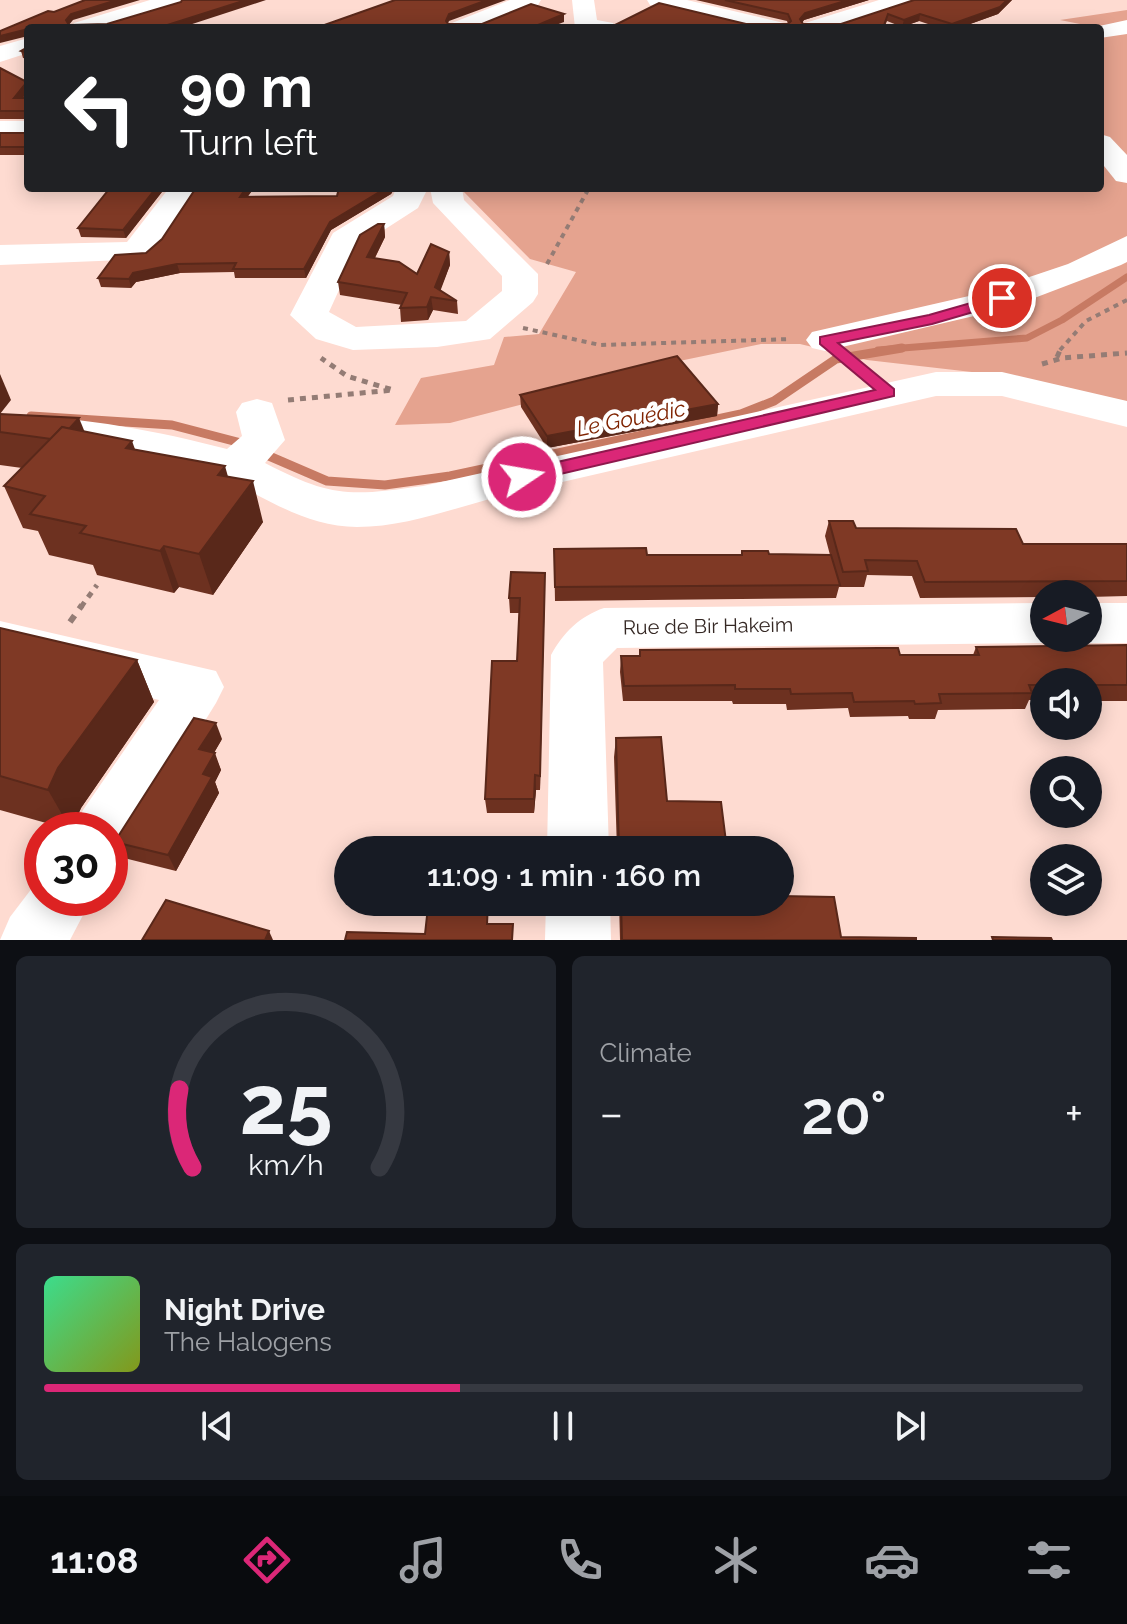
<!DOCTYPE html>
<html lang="en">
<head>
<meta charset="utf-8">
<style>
	body { margin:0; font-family:Raleway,sans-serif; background:#20242c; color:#f1f3f6; height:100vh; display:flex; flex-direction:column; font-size:30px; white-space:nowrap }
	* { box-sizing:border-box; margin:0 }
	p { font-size:26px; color:#9ea1a6 }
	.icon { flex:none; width:44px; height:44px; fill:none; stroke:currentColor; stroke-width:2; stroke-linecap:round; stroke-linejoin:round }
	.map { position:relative; height:940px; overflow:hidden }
	.side { display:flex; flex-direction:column; gap:16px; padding:16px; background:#0d0f14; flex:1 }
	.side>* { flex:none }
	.guide { position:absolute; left:24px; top:24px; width:1080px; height:168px; border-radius:8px; box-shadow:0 4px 20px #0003; background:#202124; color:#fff; overflow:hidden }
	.needle { width:52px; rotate:263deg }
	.tools { position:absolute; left:1030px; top:580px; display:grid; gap:16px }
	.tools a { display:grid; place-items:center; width:72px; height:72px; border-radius:50%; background:#171b24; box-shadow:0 4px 20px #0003; font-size:40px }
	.speed { position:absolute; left:24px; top:812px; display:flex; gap:16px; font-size:40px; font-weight:700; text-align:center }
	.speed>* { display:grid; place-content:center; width:104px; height:104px; border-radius:50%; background:#171b24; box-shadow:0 4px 20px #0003; line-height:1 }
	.speed .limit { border:12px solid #d22; background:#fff; color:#111 }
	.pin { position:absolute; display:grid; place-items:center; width:68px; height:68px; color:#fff; margin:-34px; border:4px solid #fff; border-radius:50%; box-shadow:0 2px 8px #0007 }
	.me { position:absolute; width:88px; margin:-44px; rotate:78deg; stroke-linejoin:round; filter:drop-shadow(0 0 6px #0008) }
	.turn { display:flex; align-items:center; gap:28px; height:168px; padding:0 24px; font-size:36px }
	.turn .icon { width:104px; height:104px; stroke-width:2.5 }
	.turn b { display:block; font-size:56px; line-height:68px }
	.big { font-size:60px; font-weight:600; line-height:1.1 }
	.side .widget { flex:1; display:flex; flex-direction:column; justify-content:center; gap:12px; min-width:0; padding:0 28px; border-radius:12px; background:#20242c }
	.side .dial { align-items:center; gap:0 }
	.dial svg { height:208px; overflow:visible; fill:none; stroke:#363941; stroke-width:7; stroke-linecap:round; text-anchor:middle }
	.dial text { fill:#f1f3f6; stroke:none }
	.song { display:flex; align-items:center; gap:24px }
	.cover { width:96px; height:96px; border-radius:12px; background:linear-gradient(135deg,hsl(150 70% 55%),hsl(70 70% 35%)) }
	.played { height:8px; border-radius:4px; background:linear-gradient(90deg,#db2777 40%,#363941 40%) }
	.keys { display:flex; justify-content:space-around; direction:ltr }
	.heat { display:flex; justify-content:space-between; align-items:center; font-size:44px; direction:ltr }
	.side .tiles { flex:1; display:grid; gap:16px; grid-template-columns:1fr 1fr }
	.widget:last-child { grid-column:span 2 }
	.trip { position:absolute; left:334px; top:836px; width:460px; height:80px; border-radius:40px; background:#171b24; box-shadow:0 4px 20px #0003; font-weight:600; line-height:80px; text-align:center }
	.tab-bar { display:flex; height:128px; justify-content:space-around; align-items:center; background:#090b0e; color:#9ea1a6 }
	.tab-bar .icon { width:56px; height:56px }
	.tab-bar .active { color:#db2777 }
	.tab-bar b { font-size:36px; color:#f1f3f6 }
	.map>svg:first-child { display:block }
	.green { fill:#e5a38f }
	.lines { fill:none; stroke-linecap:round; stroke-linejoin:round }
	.stream-far1 { stroke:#c77a63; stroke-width:7 }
	.stream { stroke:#c77a63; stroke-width:9 }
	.path-far3 { stroke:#947c75; stroke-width:3; stroke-dasharray:4 4; stroke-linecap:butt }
	.path-far2 { stroke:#947c75; stroke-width:4; stroke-dasharray:5 5; stroke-linecap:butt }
	.path-far1 { stroke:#947c75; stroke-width:5; stroke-dasharray:6 6; stroke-linecap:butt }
	.path { stroke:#947c75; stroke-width:6; stroke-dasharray:8 8; stroke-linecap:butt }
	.minor { fill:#fff; fill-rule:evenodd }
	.wall { fill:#6d3120 }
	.shaded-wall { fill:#59281a }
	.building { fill:#7f3925; stroke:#59281a; stroke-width:2 }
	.route { fill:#db2777; stroke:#8e194d; stroke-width:2 }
	.labels { text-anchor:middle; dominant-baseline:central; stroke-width:8; stroke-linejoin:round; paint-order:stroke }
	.street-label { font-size:20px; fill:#352824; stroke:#fff }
	.water-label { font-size:22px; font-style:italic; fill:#7f2301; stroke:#fff }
</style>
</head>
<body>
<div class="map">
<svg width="1127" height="940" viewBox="0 0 1127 940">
	<rect width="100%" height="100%" fill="#fedbd1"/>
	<polygon class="green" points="1127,10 1127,406 998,375 867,360 800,344 761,344 665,364 605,383 450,423 395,425 421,378 494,365 504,337 539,334 576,272 530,259 464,192 465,188 827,192 829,188 1100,188 1100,28 1060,20"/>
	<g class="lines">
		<polyline class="stream-far1" points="878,350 1027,338 1062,320 1127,277"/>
		<g class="stream">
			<polyline points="31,416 172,425 245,444"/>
			<polyline points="262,453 327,481 385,485 450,476 741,414 774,401 836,359 902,348"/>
		</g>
		<polyline class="path-far3" points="975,28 982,28"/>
		<g class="path-far2">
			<polyline points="547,264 589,188"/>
			<polyline points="523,328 600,345 791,339"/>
			<polyline points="1060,350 1086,321 1127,300"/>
		</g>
		<g class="path-far1">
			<polyline points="1057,357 1061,348"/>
			<polyline points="1042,364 1062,358 1127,353"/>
			<polyline points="288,400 393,390 347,376 321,358"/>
			<polyline points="81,607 97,585"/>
		</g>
		<polyline class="path" points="70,622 82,605"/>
		<g class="minor">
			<polygon points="150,0 185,0 182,5 108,28 71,28 74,23"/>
			<polygon points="510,0 541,0 538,5 482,28 449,28 452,23"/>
			<polygon points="572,0 594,0 597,20 613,23 616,28 575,28"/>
			<polygon points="647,0 687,0 784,23 787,28 745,28 650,5"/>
			<polygon points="879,0 914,0 911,5 839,28 802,28 805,23"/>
			<polygon points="1127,20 1127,34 1100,38 1100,28 1090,28"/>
			<polygon points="28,38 28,53 0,62 0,46"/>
			<rect x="0" y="121" width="28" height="18"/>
			<polygon points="1100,134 1110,137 1127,155 1127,183 1116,181 1100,161"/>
			<polygon points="169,188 201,188 162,246 148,259 0,265 0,245 127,242"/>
			<polygon points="396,188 428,188 418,208 359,246 329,312 356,327 466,321 502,291 502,276 433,203 430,188 462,188 464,200 538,274 538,294 533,302 490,339 437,347 353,350 316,339 290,315 333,233 393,196"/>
			<polygon points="1127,236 1127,262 1121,265 1008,308 825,351 812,348 806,340 812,332 982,293 1068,264"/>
			<path d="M 936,372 L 1002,372 L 1127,401 L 1127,427 L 1002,396 L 936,396 L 493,498 C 449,510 403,527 357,527 C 306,527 265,497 221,477 C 161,450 66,442 0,445 L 0,417 C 77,415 152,430 227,449 L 242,436 L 236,412 L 242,403 L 257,399 L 272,403 L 285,440 L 265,463 C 332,498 350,496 423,486 Z"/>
			<path d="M 1044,603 L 1044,638 L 1059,638 L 1044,643 L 617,648 L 603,662 L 609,850 L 547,850 L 551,655 C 563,633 580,616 604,608 Z"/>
			<polygon points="1088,603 1127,603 1127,643 1088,643 1073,638 1088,638"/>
			<polygon points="0,621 216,671 224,687 216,703 125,850 110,855 110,830 74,830 83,810 159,700 0,661"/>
			<polygon points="42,875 42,898 92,898 70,940 0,940 10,917"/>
			<polygon points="546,902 610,902 611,940 545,940"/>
		</g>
	</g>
	<g class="wall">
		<polygon points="696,0 869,0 804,20 802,23 803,24 841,24 914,0 1012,0 998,14 959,28 940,28 919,21 902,27 887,21 884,28 615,28 615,25 788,24 787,21"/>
		<polygon points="28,47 28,59 23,58 21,51"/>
		<polygon points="0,68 27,82 28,87 28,91 23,98 28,98 28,155 0,155 0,133 27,133 27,119 0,119"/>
		<polygon points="165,188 126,238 81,237 78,228"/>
		<polygon points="196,188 254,188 247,197 337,196 339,188 395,188 391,194 331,230 306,278 235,278 234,272 180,273 136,282 131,288 101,287 98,278 146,253 162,239"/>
		<polygon points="384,224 385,237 375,258 417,274 449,252 450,265 440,290 457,301 458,314 433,310 428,320 401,322 400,308 402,305 340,295 338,282"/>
		<polygon points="520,395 718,404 717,416 547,448 521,407"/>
		<polygon points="0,414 85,432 135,450 228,477 263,522 213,595 179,587 174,593 97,575 93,565 49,555 38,531 23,528 4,486 22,468 0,465"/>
		<polygon points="829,521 856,528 1023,544 1127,544 1127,596 1088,597 1088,594 1044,594 1044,597 920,598 912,576 867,575 864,587 839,587 836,598 555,601 554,549 647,555 741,555 742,551 769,554 830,555 825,536"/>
		<polygon points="545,573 540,790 536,790 534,813 487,813 485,799 517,661 519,613 510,613 509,598"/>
		<polygon points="0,628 137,660 154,702 81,808 71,830 0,810"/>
		<polygon points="1127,645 1127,701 1088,701 1088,682 1044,682 1044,700 1029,700 1025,709 938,710 935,719 909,719 908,716 850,717 848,708 787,710 786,704 733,704 732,701 623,701 620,672 621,656 973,655 976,647"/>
		<polygon points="616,738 667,801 727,850 617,850 614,757"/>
		<polygon points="222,739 214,753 221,770 215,782 219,793 176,871 116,856 110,845 110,839 119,835"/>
		<polygon points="619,902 780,902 841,937 916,940 620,940"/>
	</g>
	<g class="shaded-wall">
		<polygon points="117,0 140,0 73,20 68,26 66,20 71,14"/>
		<polygon points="246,0 266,0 180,28 158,28"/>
		<polygon points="487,0 506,0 449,21 446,28 446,21 449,14"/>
		<polygon points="848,0 869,0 804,20 799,26 800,19 805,13"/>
		<polygon points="1007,0 1012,0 998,14 959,28 951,28 952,24"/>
		<polygon points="564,14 564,22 548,28 531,28"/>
		<polygon points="920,14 919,21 902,27 904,20"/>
		<polygon points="28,29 28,36 0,43 0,36"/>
		<polygon points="27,82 28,91 16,106 14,98"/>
		<polygon points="156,188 165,188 126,238 123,230"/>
		<polygon points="246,188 254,188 241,206 240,197"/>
		<polygon points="386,188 395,188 391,194 331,230 306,278 304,269 330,222"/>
		<polygon points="384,224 385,237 369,269 367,257"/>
		<polygon points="449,252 450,265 437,300 435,287"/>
		<polygon points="177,264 180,273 136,282 131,288 129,279 133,273"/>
		<polygon points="431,297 433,310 428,320 427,307"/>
		<polygon points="0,374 11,400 0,414"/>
		<polygon points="718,404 717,416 547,448 547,436"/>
		<polygon points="79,418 93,452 58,440"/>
		<polygon points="132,441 147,482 126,448"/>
		<polygon points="225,466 236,505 253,481 263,522 213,595 199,554 218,475"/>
		<polygon points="164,546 179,587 174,593 160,551"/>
		<polygon points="545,573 545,588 540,790 540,776"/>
		<polygon points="137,660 154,702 81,808 71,830 48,790 58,768"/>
		<polygon points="216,723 222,739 206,766 199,749"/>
		<polygon points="215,753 221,770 215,782 219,793 176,871 168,855 203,774"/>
		<polygon points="535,775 536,790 534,813 534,799"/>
		<polygon points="269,931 273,940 265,940"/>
	</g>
	<g class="building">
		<polygon points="85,0 117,0 71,14 66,20 69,25 107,24 181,2 182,0 246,0 158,28 28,28 28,34 28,29 0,36 0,31 48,11 54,12"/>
		<polygon points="395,0 487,0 449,14 446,21 448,24 482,24 531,4 564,14 531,28 316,28"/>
		<polygon points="725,0 848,0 805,13 800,19 803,24 841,24 914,0 1007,0 1000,7 952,24 920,14 904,20 888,14 883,28 626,28 615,25 659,3 746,24 788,24 791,21 788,14"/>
		<polygon points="28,47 28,53 21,51"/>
		<polygon points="0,68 27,82 14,98 28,98 28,147 0,147 0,133 27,133 27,111 0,111"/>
		<polygon points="110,188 156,188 123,230 78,228"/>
		<polygon points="196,188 246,188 240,197 337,196 339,188 386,188 330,222 304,269 233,269 236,263 177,264 133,273 129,279 98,278 115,255 146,253 162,239"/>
		<polygon points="378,224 384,224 367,257 399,262 417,274 431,244 449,252 435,287 457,301 431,297 427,307 400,308 407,293 338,282 360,235"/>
		<polygon points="677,356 718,404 547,436 520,395"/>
		<polygon points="0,414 79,418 69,429 62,427 51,439 0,432"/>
		<polygon points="62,427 132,441 126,448 225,466 218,475 253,481 199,554 164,546 160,551 80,533 86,526 30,514 45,496 4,486"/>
		<polygon points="829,521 853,521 856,528 1016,529 1023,544 1127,544 1127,581 925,582 917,561 865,560 868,571 843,572"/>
		<polygon points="646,548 647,555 742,555 742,551 768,551 769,554 831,555 840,585 555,587 554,549"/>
		<polygon points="511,572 545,573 540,776 535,775 534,799 485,799 492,661 517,661 520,598 509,598"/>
		<polygon points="0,628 137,660 58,768 48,790 0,776"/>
		<polygon points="1127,645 1127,685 1088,685 1088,682 1044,682 1044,685 1029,685 1032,693 939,694 941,703 915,704 914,701 854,702 852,693 791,694 790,689 735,689 735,685 624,686 621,656 640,656 640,650 879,648 898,648 900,655 979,655 976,647"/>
		<polygon points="194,718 216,723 199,749 215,753 203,774 212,777 168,855 110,841 110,839 119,835"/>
		<polygon points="661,737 667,801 721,802 727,850 619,850 616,738"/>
		<polygon points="780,896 834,897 841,937 916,938 916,940 622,940 621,902 780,902"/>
		<polygon points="166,900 269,931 265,940 142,940"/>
		<polygon points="488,903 487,924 513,924 512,940 345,940 347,932 425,934 428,907"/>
		<polygon points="992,937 1051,938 1052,940 993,940"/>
	</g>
	<polygon class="route" points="1002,294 1010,298 1008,302 932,324 838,343 894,389 894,396 522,483 513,477 522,470 875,390 820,344 820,337 929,315"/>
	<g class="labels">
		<g class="street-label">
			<text transform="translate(708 626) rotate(-1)">Rue de Bir Hakeim</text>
		</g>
		<g class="water-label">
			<text transform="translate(631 418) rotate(-11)">Le Gouédic</text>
		</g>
	</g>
</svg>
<div class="tools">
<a><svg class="needle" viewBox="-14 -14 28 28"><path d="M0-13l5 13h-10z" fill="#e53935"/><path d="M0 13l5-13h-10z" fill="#9ea1a6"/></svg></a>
<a><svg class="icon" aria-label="sound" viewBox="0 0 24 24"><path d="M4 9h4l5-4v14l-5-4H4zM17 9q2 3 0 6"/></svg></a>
<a><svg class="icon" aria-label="search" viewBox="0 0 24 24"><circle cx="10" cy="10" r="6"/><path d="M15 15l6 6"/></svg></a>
<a><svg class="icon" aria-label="layers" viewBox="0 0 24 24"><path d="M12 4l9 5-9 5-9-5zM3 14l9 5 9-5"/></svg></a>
</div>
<div class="speed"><div class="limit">30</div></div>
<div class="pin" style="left:1002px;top:298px;background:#d93025"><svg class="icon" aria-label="arrive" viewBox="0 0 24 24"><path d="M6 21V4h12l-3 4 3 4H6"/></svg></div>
<svg class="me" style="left:522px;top:477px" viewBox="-20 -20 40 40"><circle r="17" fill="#db2777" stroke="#fff" stroke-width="3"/><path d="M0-11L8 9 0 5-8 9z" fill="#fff"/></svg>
<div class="trip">11:09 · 1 min · 160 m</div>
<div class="guide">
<div class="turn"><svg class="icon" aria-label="left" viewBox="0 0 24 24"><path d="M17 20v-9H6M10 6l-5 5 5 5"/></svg><div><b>90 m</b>Turn left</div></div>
</div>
</div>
<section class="side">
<div class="tiles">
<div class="widget dial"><svg viewBox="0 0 100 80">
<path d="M14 69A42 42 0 1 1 86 69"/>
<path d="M14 69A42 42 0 0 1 9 39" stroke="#db2777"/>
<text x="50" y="56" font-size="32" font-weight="700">25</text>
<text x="50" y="72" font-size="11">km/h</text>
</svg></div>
<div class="widget"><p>Climate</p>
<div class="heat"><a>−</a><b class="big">20°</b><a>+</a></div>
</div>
<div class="widget">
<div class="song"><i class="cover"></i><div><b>Night Drive</b><p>The Halogens</p></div></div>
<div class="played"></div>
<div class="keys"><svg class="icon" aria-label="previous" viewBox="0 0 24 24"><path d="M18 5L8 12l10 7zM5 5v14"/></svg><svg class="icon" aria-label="pause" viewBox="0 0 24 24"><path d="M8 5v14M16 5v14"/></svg><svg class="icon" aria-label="next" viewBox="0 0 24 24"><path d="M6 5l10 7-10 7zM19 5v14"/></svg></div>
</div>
</div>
</section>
<nav class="tab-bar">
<b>11:08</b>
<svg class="icon active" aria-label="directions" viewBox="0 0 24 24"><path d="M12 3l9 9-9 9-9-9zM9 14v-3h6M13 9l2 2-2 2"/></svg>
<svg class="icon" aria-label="music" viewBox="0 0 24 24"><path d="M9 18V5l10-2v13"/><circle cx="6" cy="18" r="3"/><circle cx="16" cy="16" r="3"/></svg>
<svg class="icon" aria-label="phone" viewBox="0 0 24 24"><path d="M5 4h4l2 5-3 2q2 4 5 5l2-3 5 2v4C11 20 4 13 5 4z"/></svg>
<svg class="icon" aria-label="climate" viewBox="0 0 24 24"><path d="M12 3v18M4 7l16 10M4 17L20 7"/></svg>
<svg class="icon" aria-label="car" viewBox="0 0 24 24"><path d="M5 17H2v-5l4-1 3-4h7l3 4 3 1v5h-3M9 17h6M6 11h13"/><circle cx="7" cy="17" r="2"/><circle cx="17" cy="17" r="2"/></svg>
<svg class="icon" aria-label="filters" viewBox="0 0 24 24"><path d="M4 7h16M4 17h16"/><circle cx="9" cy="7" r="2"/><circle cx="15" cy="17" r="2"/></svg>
</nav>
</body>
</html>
